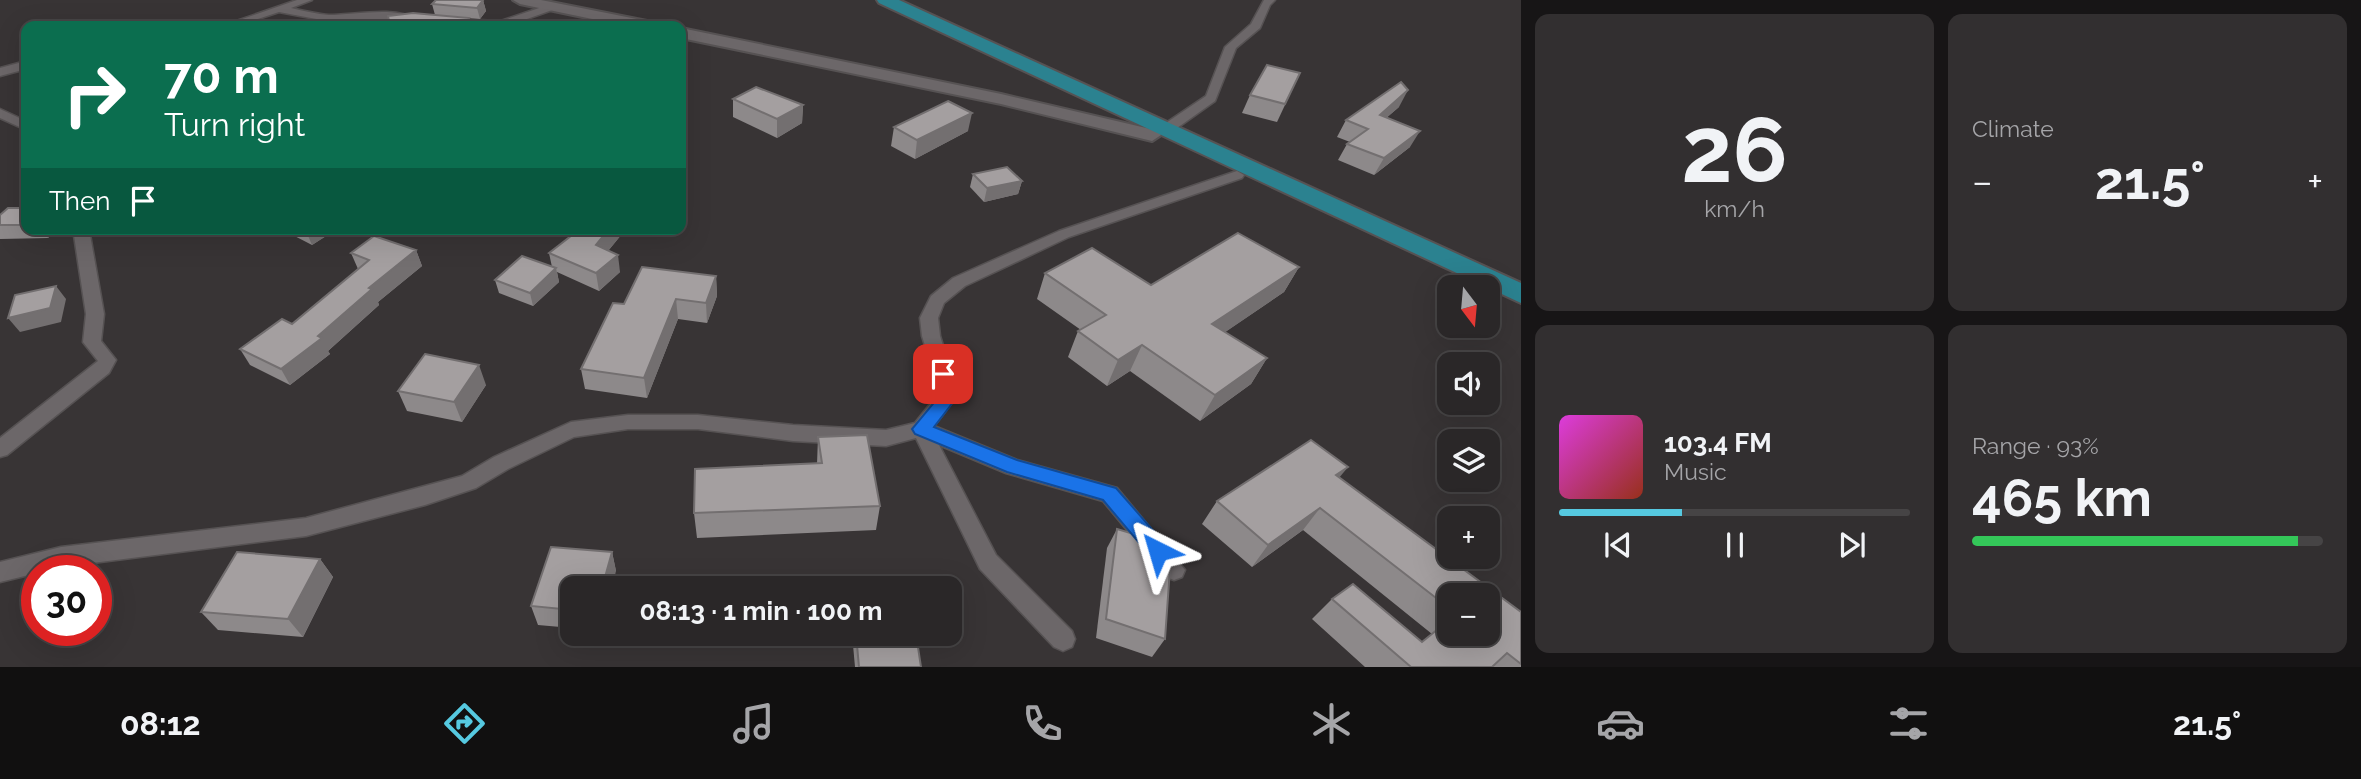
<!DOCTYPE html>
<html lang="en">
<head>
<meta charset="utf-8">
<style>
	body { margin:0; font-family:Raleway,sans-serif; background:#322f30; color:#f1f3f6; height:100vh; display:flex; flex-direction:column; font-size:26px; white-space:nowrap }
	* { box-sizing:border-box; margin:0 }
	p { font-size:23px; color:#a5a5a8 }
	.icon { flex:none; width:38px; height:38px; fill:none; stroke:currentColor; stroke-width:2; stroke-linecap:round; stroke-linejoin:round }
	.map { position:relative; flex:1; overflow:hidden }
	.sheet { display:flex; flex-direction:column; gap:14px; padding:14px; background:#171516; width:840px }
	.sheet>* { flex:none }
	.guide { position:absolute; left:21px; top:21px; width:665px; height:214px; border-radius:14px; box-shadow:0 7px 28px #0002,0 0 0 2px #464445; background:#0b6e4f; color:#fff; overflow:hidden }
	.needle { width:46px; rotate:164deg }
	.buttons { position:absolute; left:1437px; top:275px; display:grid; gap:14px }
	.buttons a { display:grid; place-items:center; width:63px; height:63px; border-radius:14px; background:#2a2728; box-shadow:0 7px 28px #0002,0 0 0 2px #464445; font-size:35px }
	.speed { position:absolute; left:21px; top:555px; display:flex; gap:14px; font-size:35px; font-weight:700; text-align:center }
	.speed>* { display:grid; place-content:center; width:91px; height:91px; border-radius:50%; background:#2a2728; box-shadow:0 7px 28px #0002,0 0 0 2px #464445; line-height:1 }
	.speed .limit { border:10px solid #d22; background:#fff; color:#111 }
	.pin { position:absolute; display:grid; place-items:center; width:60px; height:60px; color:#fff; margin:-30px; border-radius:14px; box-shadow:0 4px 10px #0006 }
	.me { position:absolute; width:77px; margin:-38px; rotate:320deg; stroke-linejoin:round; filter:drop-shadow(0 0 5px #0008) }
	.turn { display:flex; align-items:center; gap:24px; height:147px; padding:0 28px; font-size:32px }
	.turn .icon { width:91px; height:91px; stroke-width:2.5 }
	.turn b { display:block; font-size:49px; line-height:60px }
	.then { display:flex; align-items:center; height:66px; padding:0 28px; background:#0003; gap:14px; font-size:26px }
	.big { font-size:52px; font-weight:700; line-height:1.1 }
	.sheet .widget { flex:1; display:flex; flex-direction:column; justify-content:center; gap:10px; min-width:0; padding:0 24px; border-radius:14px; background:#322f30 }
	.sheet .dial { align-items:center; gap:0 }
	.dial b { font-size:91px; line-height:1 }
	.song { display:flex; align-items:center; gap:21px }
	.cover { width:84px; height:84px; border-radius:10px; background:linear-gradient(135deg,hsl(300 70% 55%),hsl(10 70% 35%)) }
	.played { height:7px; border-radius:4px; background:linear-gradient(90deg,#56c9e0 35%,#464445 35%) }
	.keys { display:flex; justify-content:space-around; direction:ltr }
	.heat { display:flex; justify-content:space-between; align-items:center; font-size:38px; direction:ltr }
	.charge { height:10px; border-radius:5px; background:linear-gradient(90deg,#34c759 93%,#464445 0) }
	.sheet .tiles { flex:1; display:grid; gap:14px; grid-template-columns:repeat(2,1fr) }
	.trip { position:absolute; left:560px; top:576px; width:402px; height:70px; border-radius:14px; background:#2a2728; box-shadow:0 7px 28px #0002,0 0 0 2px #464445; font-weight:700; line-height:70px; text-align:center }
	.dock { display:flex; height:112px; justify-content:space-around; align-items:center; background:#111010; color:#a5a5a8 }
	.dock .icon { width:49px; height:49px }
	.dock .selected { color:#56c9e0 }
	.dock b { font-size:32px; color:#f1f3f6 }
	main { display:flex; flex:1; min-height:0 }
	.map>svg:first-child { display:block }
	.lines { fill:none; stroke-linecap:round; stroke-linejoin:round }
	.street-casing { stroke:#565253; stroke-width:3 }
	.secondary-casing { stroke:#565253; stroke-width:4 }
	.primary-casing { stroke:#565253; stroke-width:4 }
	.street { fill:#6c6769; fill-rule:evenodd }
	.secondary { fill:#6c6769; fill-rule:evenodd }
	.primary { fill:#2b8290; fill-rule:evenodd }
	.wall { fill:#8d898a; fill-rule:evenodd }
	.shaded-wall { fill:#736f70 }
	.building { fill:#a49fa0; stroke:#736f70; stroke-width:2 }
	.route { fill:#1a73e8; stroke:#114b97; stroke-width:2 }
</style>
</head>
<body>
<main>
<div class="map">
<svg width="1521" height="667" viewBox="0 0 1521 667">
	<rect width="100%" height="100%" fill="#383435"/>
	<g class="lines">
		<defs>
			<g id="street">
				<path d="M 297,0 L 312,0 L 291,8 C 304,11 317,14 329,15 C 352,15 397,6 415,19 L 410,22 L 384,19 L 327,21 L 279,12 L 237,26 L 222,26 Z"/>
				<polygon points="1264,0 1275,0 1270,5 1260,28 1236,48 1215,101 1170,133 1160,133 1160,127 1206,96 1225,47 1251,24"/>
				<polygon points="551,4 556,7 555,9 507,26 461,26 444,22 449,19 501,21"/>
				<polygon points="26,61 26,69 0,76 0,68"/>
				<polygon points="0,109 26,121 26,130 0,118"/>
				<polygon points="1237,171 1244,175 1242,178 1069,237 965,286 944,303 938,318 940,336 952,374 954,400 934,426 1017,460 1117,488 1185,570 1182,577 1174,580 1166,577 1103,501 1006,473 939,445 996,555 1072,631 1075,639 1072,647 1063,651 1054,647 980,569 916,438 886,446 793,441 698,429 628,429 574,437 508,469 476,488 425,505 306,536 37,570 37,573 0,582 0,562 61,547 306,518 462,476 494,457 571,422 628,415 698,415 793,425 886,430 915,423 935,398 934,374 922,336 920,318 931,296 953,278 1059,231"/>
				<polygon points="73,229 89,229 104,314 101,341 116,360 109,373 7,455 0,457 0,438 98,361 83,342 86,314"/>
			</g>
			<g id="secondary">
				<polygon points="513,0 541,0 647,21 655,26 626,26 520,4"/>
				<polygon points="681,28 1001,94 1159,131 1161,135 1152,141 1001,104 681,38"/>
			</g>
			<polygon id="primary" points="877,0 899,0 1521,283 1521,303 879,3"/>
		</defs>
		<use href="#street" class="street-casing"/>
		<use href="#secondary" class="secondary-casing"/>
		<use href="#primary" class="primary-casing"/>
		<use href="#street" class="street"/>
		<use href="#secondary" class="secondary"/>
		<use href="#primary" class="primary"/>
	</g>
	<g class="wall">
		<polygon points="483,0 486,11 480,19 435,15 432,4"/>
		<polygon points="1300,73 1277,122 1242,113 1250,95"/>
		<polygon points="733,99 803,105 802,123 777,138 733,117"/>
		<polygon points="1399,107 1386,118 1410,147 1374,175 1338,160 1347,144 1350,142 1337,137 1346,120"/>
		<polygon points="894,127 968,131 915,159 891,146"/>
		<polygon points="973,174 1022,181 1018,194 984,202 970,187"/>
		<polygon points="26,208 26,229 57,229 48,238 0,239 0,215"/>
		<polygon points="281,229 337,229 312,245"/>
		<polygon points="558,229 626,229 608,251 620,272 599,291 557,272 559,282 533,306 499,293 495,280 552,267 549,253 575,233"/>
		<polygon points="416,250 422,266 378,302 379,305 328,351 330,354 290,385 250,365 240,349 292,324 358,269 351,253"/>
		<polygon points="1299,267 1284,292 1225,332 1267,358 1251,384 1200,421 1130,371 1107,386 1068,357 1078,331 1081,330 1037,299 1045,273 1151,285"/>
		<polygon points="716,276 717,296 707,323 678,319 647,398 585,389 581,369 624,304"/>
		<polygon points="486,385 462,422 407,411 398,391"/>
		<polygon points="818,437 880,506 876,530 697,538 694,513 817,464"/>
		<path d="M 1339,477 L 1521,612 L 1521,667 L 1365,667 L 1312,619 L 1332,599 L 1422,642 L 1432,634 L 1303,530 L 1252,567 L 1202,524 L 1217,501 ZM 1449,595 L 1488,634 L 1449,634 Z"/>
		<polygon points="1117,529 1165,639 1152,657 1096,638 1107,548"/>
		<polygon points="612,552 616,571 572,588 572,628 538,625 531,606"/>
		<polygon points="320,559 333,577 303,637 218,630 201,612"/>
		<polygon points="852,634 916,634 921,667 855,667"/>
	</g>
	<g class="shaded-wall">
		<polygon points="483,0 486,11 480,19 477,8"/>
		<polygon points="469,18 471,26 463,26"/>
		<polygon points="1408,90 1399,107 1370,132 1380,115"/>
		<polygon points="803,105 802,123 777,138 777,119"/>
		<polygon points="972,113 968,131 915,159 917,140"/>
		<polygon points="1420,131 1410,147 1374,175 1384,158"/>
		<polygon points="1022,181 1018,194 984,202 987,188"/>
		<polygon points="41,229 57,229 48,238"/>
		<polygon points="309,229 337,229 312,245 306,231"/>
		<polygon points="609,229 626,229 599,262 596,245"/>
		<polygon points="416,250 422,266 378,302 379,305 328,351 330,354 290,385 281,369 318,336 369,288"/>
		<polygon points="618,255 620,272 599,291 596,273"/>
		<polygon points="1299,267 1284,292 1199,350 1212,324"/>
		<polygon points="556,268 559,282 533,306 530,293"/>
		<polygon points="716,276 717,296 707,323 706,303"/>
		<polygon points="56,286 66,299 61,322 20,332 8,318"/>
		<polygon points="676,299 678,319 647,398 644,378"/>
		<polygon points="1142,345 1130,371 1107,386 1118,360"/>
		<polygon points="1267,358 1251,384 1200,421 1215,395"/>
		<polygon points="479,365 486,385 462,422 454,402"/>
		<polygon points="1348,467 1330,489 1336,475"/>
		<polygon points="1320,508 1303,530 1252,567 1268,545"/>
		<polygon points="612,552 616,571 612,588 602,588"/>
		<polygon points="320,559 333,577 303,637 288,619"/>
	</g>
	<g class="building">
		<polygon points="436,0 483,0 477,8 432,4"/>
		<polygon points="413,13 469,18 463,26 390,26 388,16"/>
		<polygon points="1267,65 1300,73 1285,104 1250,95"/>
		<polygon points="1401,82 1408,90 1380,115 1420,131 1384,158 1347,144 1368,129 1346,120"/>
		<polygon points="756,87 803,105 777,119 733,99"/>
		<polygon points="948,101 972,113 917,140 894,127"/>
		<polygon points="1007,167 1022,181 987,188 973,174"/>
		<polygon points="8,208 26,208 26,225 0,225 0,215"/>
		<polygon points="580,229 609,229 596,245 618,255 596,273 549,253"/>
		<polygon points="1238,233 1299,267 1212,324 1267,358 1215,395 1142,345 1118,360 1078,331 1106,315 1045,273 1092,248 1151,285"/>
		<polygon points="374,236 416,250 369,288 372,289 318,336 322,338 281,369 240,349 282,319 292,324 369,260 351,253"/>
		<polygon points="522,256 556,268 530,293 495,280"/>
		<polygon points="642,267 716,276 706,303 676,299 644,378 581,369 613,303 624,304"/>
		<polygon points="56,286 50,308 8,318 15,295"/>
		<polygon points="425,354 479,365 454,402 398,391"/>
		<polygon points="867,435 880,506 694,513 695,469 822,463 818,437"/>
		<polygon points="1311,440 1348,467 1336,475 1521,612 1521,664 1507,653 1492,667 1411,667 1332,599 1353,584 1422,642 1449,620 1449,634 1488,634 1488,595 1449,595 1449,608 1320,508 1268,545 1217,501"/>
		<polygon points="1117,529 1161,542 1171,554 1165,639 1106,619"/>
		<polygon points="551,547 612,552 602,588 572,588 572,610 531,606"/>
		<polygon points="237,552 320,559 288,619 201,612"/>
		<polygon points="856,634 916,634 921,667 859,667"/>
	</g>
	<polygon class="route" points="943,368 952,374 954,401 934,427 1017,460 1116,488 1165,544 1168,551 1165,557 1158,560 1151,557 1103,500 1007,472 915,434 912,429 937,399 935,374"/>
</svg>
<div class="buttons">
<a><svg class="needle" viewBox="-14 -14 28 28"><path d="M0-13l5 13h-10z" fill="#e53935"/><path d="M0 13l5-13h-10z" fill="#a5a5a8"/></svg></a>
<a><svg class="icon" aria-label="sound" viewBox="0 0 24 24"><path d="M4 9h4l5-4v14l-5-4H4zM17 9q2 3 0 6"/></svg></a>
<a><svg class="icon" aria-label="layers" viewBox="0 0 24 24"><path d="M12 4l9 5-9 5-9-5zM3 14l9 5 9-5"/></svg></a>
<a>+</a>
<a>−</a>
</div>
<div class="speed"><div class="limit">30</div></div>
<div class="pin" style="left:943px;top:374px;background:#d93025"><svg class="icon" aria-label="arrive" viewBox="0 0 24 24"><path d="M6 21V4h12l-3 4 3 4H6"/></svg></div>
<svg class="me" style="left:1158px;top:551px" viewBox="-20 -20 40 40"><path d="M0-17L14 15 0 8-14 15z" fill="#1a73e8" stroke="#fff" stroke-width="4"/></svg>
<div class="trip">08:13 · 1 min · 100 m</div>
<div class="guide">
<div class="turn"><svg class="icon" aria-label="right" viewBox="0 0 24 24"><path d="M7 20v-9h11M14 6l5 5-5 5"/></svg><div><b>70 m</b>Turn right</div></div>
<div class="then">Then<svg class="icon" aria-label="arrive" viewBox="0 0 24 24"><path d="M6 21V4h12l-3 4 3 4H6"/></svg></div>
</div>
</div>
<section class="sheet">
<div class="tiles">
<div class="widget dial"><b>26</b><p>km/h</p></div>
<div class="widget"><p>Climate</p>
<div class="heat"><a>−</a><b class="big">21.5°</b><a>+</a></div>
</div>
<div class="widget">
<div class="song"><i class="cover"></i><div><b>103.4 FM</b><p>Music</p></div></div>
<div class="played"></div>
<div class="keys"><svg class="icon" aria-label="previous" viewBox="0 0 24 24"><path d="M18 5L8 12l10 7zM5 5v14"/></svg><svg class="icon" aria-label="pause" viewBox="0 0 24 24"><path d="M8 5v14M16 5v14"/></svg><svg class="icon" aria-label="next" viewBox="0 0 24 24"><path d="M6 5l10 7-10 7zM19 5v14"/></svg></div>
</div>
<div class="widget"><p>Range · 93%</p><b class="big">465 km</b><div class="charge"></div></div>
</div>
</section>
</main>
<nav class="dock">
<b>08:12</b>
<svg class="icon selected" aria-label="directions" viewBox="0 0 24 24"><path d="M12 3l9 9-9 9-9-9zM9 14v-3h6M13 9l2 2-2 2"/></svg>
<svg class="icon" aria-label="music" viewBox="0 0 24 24"><path d="M9 18V5l10-2v13"/><circle cx="6" cy="18" r="3"/><circle cx="16" cy="16" r="3"/></svg>
<svg class="icon" aria-label="phone" viewBox="0 0 24 24"><path d="M5 4h4l2 5-3 2q2 4 5 5l2-3 5 2v4C11 20 4 13 5 4z"/></svg>
<svg class="icon" aria-label="climate" viewBox="0 0 24 24"><path d="M12 3v18M4 7l16 10M4 17L20 7"/></svg>
<svg class="icon" aria-label="car" viewBox="0 0 24 24"><path d="M5 17H2v-5l4-1 3-4h7l3 4 3 1v5h-3M9 17h6M6 11h13"/><circle cx="7" cy="17" r="2"/><circle cx="17" cy="17" r="2"/></svg>
<svg class="icon" aria-label="filters" viewBox="0 0 24 24"><path d="M4 7h16M4 17h16"/><circle cx="9" cy="7" r="2"/><circle cx="15" cy="17" r="2"/></svg>
<b>21.5°</b>
</nav>
</body>
</html>
